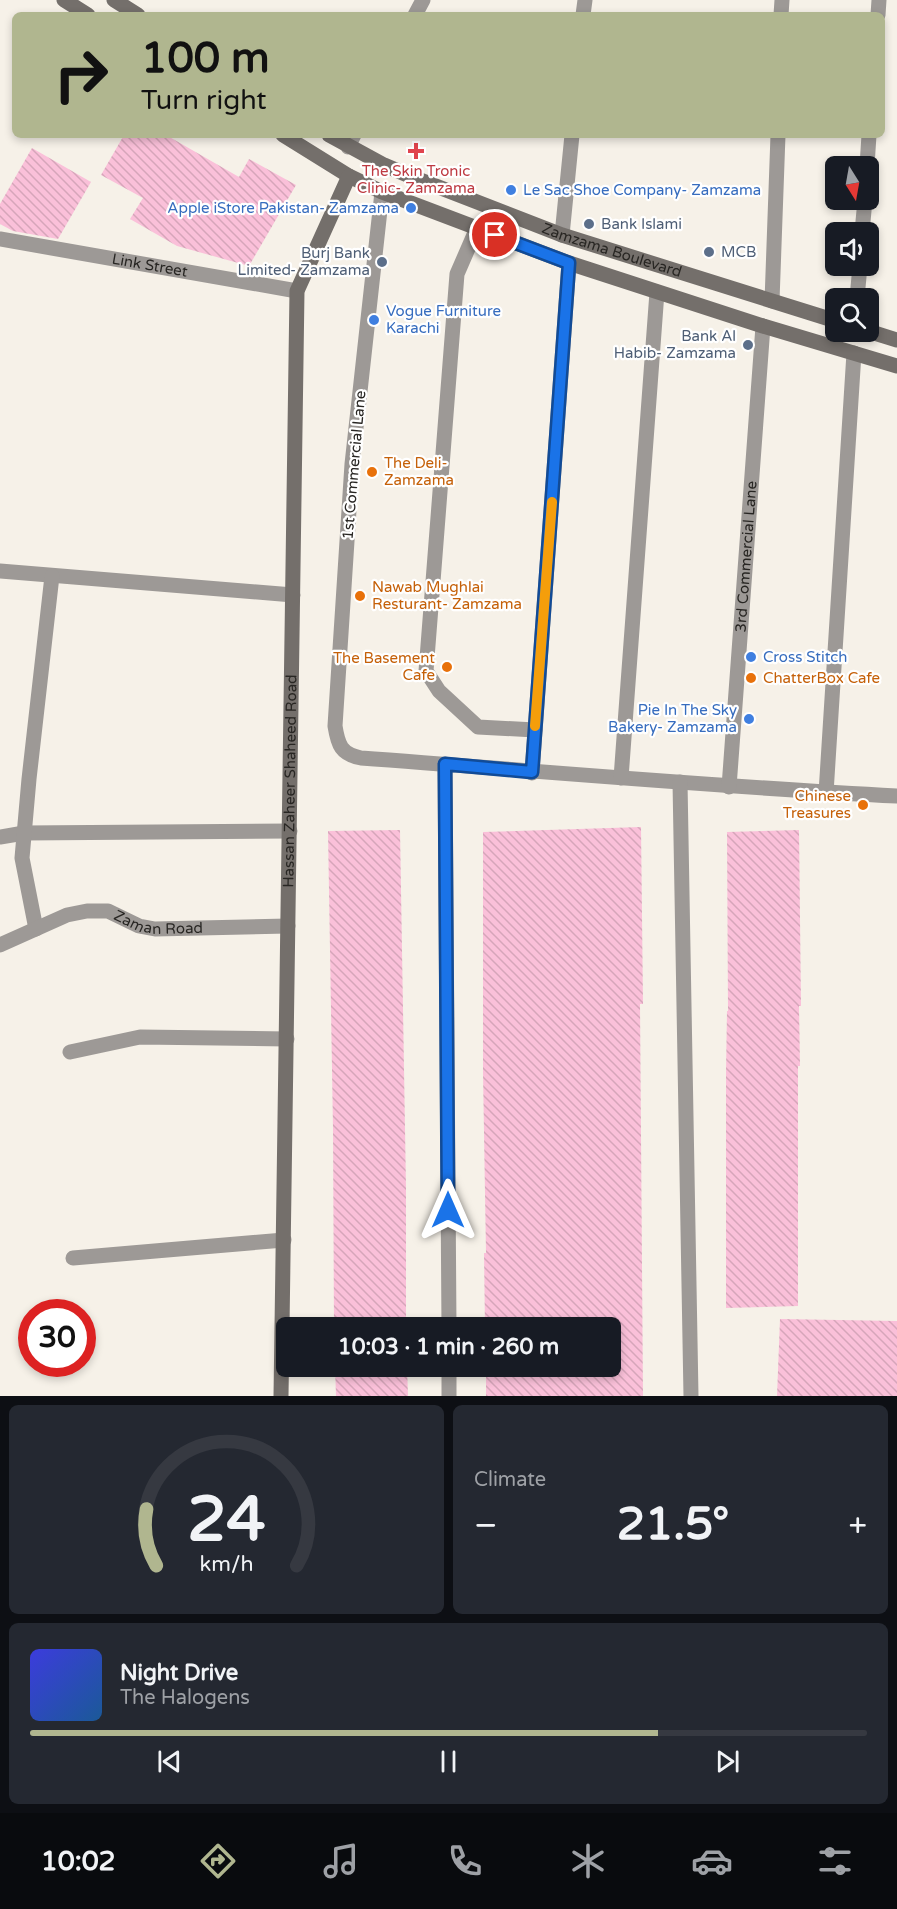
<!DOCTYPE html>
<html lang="en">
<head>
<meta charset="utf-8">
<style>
	body { margin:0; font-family:"Varela Round",sans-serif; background:#242831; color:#f1f3f6; height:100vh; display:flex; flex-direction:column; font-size:22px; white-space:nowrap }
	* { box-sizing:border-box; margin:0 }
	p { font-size:20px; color:#9ea1a6 }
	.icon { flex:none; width:33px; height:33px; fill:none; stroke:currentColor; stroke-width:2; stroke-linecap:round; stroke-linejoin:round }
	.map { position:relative; height:1396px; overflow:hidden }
	.side { display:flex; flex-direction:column; gap:9px; padding:9px; background:#0d0f14; flex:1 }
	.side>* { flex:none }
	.hud { position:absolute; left:12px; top:12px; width:873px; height:126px; border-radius:9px; box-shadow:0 3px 9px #0003; background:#b0b68f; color:#111; overflow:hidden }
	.needle { width:39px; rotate:169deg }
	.tools { position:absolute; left:825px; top:156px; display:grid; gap:12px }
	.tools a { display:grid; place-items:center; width:54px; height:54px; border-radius:9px; background:#171b24; box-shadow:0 3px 9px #0003; font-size:30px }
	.speed { position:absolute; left:18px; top:1299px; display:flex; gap:12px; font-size:30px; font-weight:700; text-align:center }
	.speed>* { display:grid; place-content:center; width:78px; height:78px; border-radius:50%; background:#171b24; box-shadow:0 3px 9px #0003; line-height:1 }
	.speed .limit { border:9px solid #d22; background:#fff; color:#111 }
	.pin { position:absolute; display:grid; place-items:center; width:51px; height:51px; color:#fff; margin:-26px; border:3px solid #fff; border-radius:50%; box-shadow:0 2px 6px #0007 }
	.me { position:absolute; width:66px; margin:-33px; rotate:0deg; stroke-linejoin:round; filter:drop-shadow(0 0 4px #0008) }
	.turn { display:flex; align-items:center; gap:21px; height:126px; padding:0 30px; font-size:27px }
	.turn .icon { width:78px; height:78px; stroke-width:2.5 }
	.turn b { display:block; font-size:42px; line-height:51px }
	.big { font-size:45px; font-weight:800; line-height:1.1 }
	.side .widget { flex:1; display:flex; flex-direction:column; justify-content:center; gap:9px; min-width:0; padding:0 21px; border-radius:9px; background:#242831 }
	.side .dial { align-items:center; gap:0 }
	.dial svg { height:156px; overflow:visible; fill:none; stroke:#363941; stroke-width:7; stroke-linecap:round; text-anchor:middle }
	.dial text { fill:#f1f3f6; stroke:none }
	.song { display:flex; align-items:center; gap:18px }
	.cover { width:72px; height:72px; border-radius:9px; background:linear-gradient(135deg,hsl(240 70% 55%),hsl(210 70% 35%)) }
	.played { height:6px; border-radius:3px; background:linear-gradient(90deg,#b0b68f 75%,#363941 75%) }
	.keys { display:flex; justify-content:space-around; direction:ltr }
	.heat { display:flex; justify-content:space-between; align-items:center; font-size:33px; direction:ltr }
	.side .tiles { flex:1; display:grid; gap:9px; grid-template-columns:1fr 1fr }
	.widget:last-child { grid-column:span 2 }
	.trip { position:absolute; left:276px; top:1317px; width:345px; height:60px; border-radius:9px; background:#171b24; box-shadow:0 3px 9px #0003; font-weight:800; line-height:60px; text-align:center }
	.menu { display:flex; height:96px; justify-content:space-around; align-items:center; background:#090b0e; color:#9ea1a6 }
	.menu .icon { width:42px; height:42px }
	.menu .selected { color:#b0b68f }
	.menu b { font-size:27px; color:#f1f3f6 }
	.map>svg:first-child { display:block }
	.building { fill:url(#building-back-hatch) }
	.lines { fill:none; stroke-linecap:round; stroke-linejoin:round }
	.lane { stroke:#9d9996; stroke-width:15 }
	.street { stroke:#9d9996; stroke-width:15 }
	.secondary { stroke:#746f6b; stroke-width:15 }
	.route-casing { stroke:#114b97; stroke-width:15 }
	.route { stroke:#1a73e8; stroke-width:10 }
	.slow { stroke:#f59e0b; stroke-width:10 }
	.health-dot { fill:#e0444e; stroke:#fff; stroke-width:2 }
	.shop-dot { fill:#3f7fe0; stroke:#fff; stroke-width:2 }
	.service-dot { fill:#5c6f8a; stroke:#fff; stroke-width:2 }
	.food-dot { fill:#e8710a; stroke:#fff; stroke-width:2 }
	.labels { text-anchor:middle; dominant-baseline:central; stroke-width:4.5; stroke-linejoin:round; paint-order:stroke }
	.health-label { font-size:15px; fill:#be3a42; stroke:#fff }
	.shop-label { font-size:15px; fill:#366cbe; stroke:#fff; text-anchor:start }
	.service-label { font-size:15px; fill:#4e5e75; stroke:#fff; text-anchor:start }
	.street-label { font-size:15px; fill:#282623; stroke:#fff }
	.food-label { font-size:15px; fill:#c56008; stroke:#fff; text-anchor:start }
</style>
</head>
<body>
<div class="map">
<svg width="897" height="1396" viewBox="0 0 897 1396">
	<defs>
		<pattern id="building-back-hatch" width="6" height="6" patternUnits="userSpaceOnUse" patternTransform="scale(1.5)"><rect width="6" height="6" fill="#fac0d9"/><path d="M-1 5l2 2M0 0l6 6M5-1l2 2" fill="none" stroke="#d6a5ba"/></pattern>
	</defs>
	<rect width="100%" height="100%" fill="#f6f1e8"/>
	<g class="building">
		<polygon points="124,135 166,135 239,177 249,159 296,185 249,266 177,246 130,219 143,198 101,175"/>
		<polygon points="32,148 91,182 58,239 13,231 0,224 0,204"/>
		<polygon points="641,827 643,1004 640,1004 643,1396 486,1396 486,1366 610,1366 610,1328 485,1328 484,1253 486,1253 483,1072 483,832"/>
		<polygon points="400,830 406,1188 406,1328 334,1328 333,1128 328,831"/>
		<polygon points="799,830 801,1006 799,1006 800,1066 798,1066 798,1306 726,1308 726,1072 727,1011 728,1011 727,832"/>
		<polygon points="780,1319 897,1321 897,1396 777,1396"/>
		<polygon points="335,1366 407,1366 408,1396 336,1396"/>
	</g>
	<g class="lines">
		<g class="lane">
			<path id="s1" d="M 0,239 L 297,291"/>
			<polyline points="0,571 293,595"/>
			<polyline points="0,837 24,833 290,831"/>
			<polyline points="36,929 22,858 29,779 52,576"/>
			<polyline points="70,1052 140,1037 287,1039"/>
			<polyline points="73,1258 284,1240"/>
		</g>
		<g class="street">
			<polyline points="415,15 423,0"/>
			<polyline points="583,15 585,0"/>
			<polyline points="781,15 782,0"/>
			<polyline points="878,15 879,0"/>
			<polyline points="348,147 354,135"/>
			<polyline points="867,166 869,135"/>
			<path d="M 382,192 L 352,464 L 335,726 C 338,745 341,754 361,758 C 540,771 718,787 897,796"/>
			<polyline points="477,228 457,274 426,671 439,691 478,727 535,730"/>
			<polyline points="862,232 865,200"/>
			<polyline points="562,235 572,135"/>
			<polyline points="857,298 860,266"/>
			<polyline points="772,301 778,135"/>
			<polyline points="445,764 449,1328"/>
			<polyline points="532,773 569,263"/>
			<polyline points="621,778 657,292"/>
			<polyline points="680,782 691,1396"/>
			<path id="s2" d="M 729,787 L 763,326"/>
			<polyline points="826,793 854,353"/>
			<path id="s3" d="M 0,945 L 67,915 L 87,911 L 108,911 L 139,926 L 155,929 L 288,926"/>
			<polyline points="449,1366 449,1396"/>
		</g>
		<g class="secondary">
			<polyline points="64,0 88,15"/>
			<polyline points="114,0 138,15"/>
			<polyline points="283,135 349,176 382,192 569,263 763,326 897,366"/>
			<path id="s4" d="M 329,135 L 384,165 L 410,176 L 562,235 L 836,321"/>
			<polyline points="868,331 897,340"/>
			<path id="s5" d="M 281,1396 L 297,291 L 349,176"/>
		</g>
	</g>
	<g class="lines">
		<defs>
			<polyline id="route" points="448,1210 445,764 532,772 569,263 495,235"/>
		</defs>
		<use href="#route" class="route-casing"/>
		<use href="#route" class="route"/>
		<polyline class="slow" points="535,726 552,502"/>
	</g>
	<path class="health-dot" d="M413 142h6v6h6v6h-6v6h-6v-6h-6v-6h6z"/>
	<g class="shop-dot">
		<circle cx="511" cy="190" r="6"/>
		<circle cx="411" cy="208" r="6"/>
		<circle cx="374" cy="320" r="6"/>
		<circle cx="751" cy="657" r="6"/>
		<circle cx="749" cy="719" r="6"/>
	</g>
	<g class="service-dot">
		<circle cx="589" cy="224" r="6"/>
		<circle cx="709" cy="252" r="6"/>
		<circle cx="382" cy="262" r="6"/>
		<circle cx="748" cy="345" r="6"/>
	</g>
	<g class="food-dot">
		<circle cx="372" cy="472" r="6"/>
		<circle cx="360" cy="596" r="6"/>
		<circle cx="447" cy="667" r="6"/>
		<circle cx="751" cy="678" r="6"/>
		<circle cx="863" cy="805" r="6"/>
	</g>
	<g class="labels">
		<g class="health-label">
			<text x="416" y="171">The Skin Tronic<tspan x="416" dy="17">Clinic- Zamzama</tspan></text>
		</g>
		<g class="shop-label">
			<text x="523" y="190">Le Sac Shoe Company- Zamzama</text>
			<text x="399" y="208" text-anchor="end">Apple iStore Pakistan- Zamzama</text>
			<text x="386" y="311">Vogue Furniture<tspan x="386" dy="17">Karachi</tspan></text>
			<text x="763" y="657">Cross Stitch</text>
			<text x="737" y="710" text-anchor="end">Pie In The Sky<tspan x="737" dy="17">Bakery- Zamzama</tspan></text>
		</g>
		<g class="service-label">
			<text x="601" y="224">Bank Islami</text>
			<text x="721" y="252">MCB</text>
			<text x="370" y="253" text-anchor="end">Burj Bank<tspan x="370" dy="17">Limited- Zamzama</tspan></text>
			<text x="736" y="336" text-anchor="end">Bank Al<tspan x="736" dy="17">Habib- Zamzama</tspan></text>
		</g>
		<g class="street-label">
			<text stroke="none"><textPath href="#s4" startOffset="306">Zamzama Boulevard</textPath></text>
			<text stroke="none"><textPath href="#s1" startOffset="152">Link Street</textPath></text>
			<text transform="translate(354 465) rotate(-85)">1st Commercial Lane</text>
			<text stroke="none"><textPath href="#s2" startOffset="231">3rd Commercial Lane</textPath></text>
			<text stroke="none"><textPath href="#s5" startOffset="615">Hassan Zaheer Shaheed Road</textPath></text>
			<text stroke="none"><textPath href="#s3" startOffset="168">Zaman Road</textPath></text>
		</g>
		<g class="food-label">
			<text x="384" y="463">The Deli-<tspan x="384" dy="17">Zamzama</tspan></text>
			<text x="372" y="587">Nawab Mughlai<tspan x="372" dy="17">Resturant- Zamzama</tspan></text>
			<text x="435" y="658" text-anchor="end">The Basement<tspan x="435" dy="17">Cafe</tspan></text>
			<text x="763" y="678">ChatterBox Cafe</text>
			<text x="851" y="796" text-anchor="end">Chinese<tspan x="851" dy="17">Treasures</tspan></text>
		</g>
	</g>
</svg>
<div class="tools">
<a><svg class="needle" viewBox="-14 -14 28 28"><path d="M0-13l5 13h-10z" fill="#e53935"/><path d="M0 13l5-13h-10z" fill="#9ea1a6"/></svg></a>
<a><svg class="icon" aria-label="sound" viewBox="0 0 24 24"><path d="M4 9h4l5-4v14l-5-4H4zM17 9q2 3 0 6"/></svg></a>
<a><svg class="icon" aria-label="search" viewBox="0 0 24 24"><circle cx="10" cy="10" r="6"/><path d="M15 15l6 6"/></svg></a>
</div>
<div class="speed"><div class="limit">30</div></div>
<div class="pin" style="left:495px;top:235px;background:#d93025"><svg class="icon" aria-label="arrive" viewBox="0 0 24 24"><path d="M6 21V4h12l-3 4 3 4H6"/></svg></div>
<svg class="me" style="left:448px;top:1210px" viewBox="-20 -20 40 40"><path d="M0-17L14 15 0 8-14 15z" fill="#1a73e8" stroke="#fff" stroke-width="4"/></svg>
<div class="trip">10:03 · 1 min · 260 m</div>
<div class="hud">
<div class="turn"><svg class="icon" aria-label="right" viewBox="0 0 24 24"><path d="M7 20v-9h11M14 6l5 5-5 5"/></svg><div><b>100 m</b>Turn right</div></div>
</div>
</div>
<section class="side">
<div class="tiles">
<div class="widget dial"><svg viewBox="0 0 100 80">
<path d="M14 69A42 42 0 1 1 86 69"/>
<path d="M14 69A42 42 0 0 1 9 40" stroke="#b0b68f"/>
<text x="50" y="56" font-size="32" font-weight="700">24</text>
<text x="50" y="72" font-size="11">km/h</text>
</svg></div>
<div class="widget"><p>Climate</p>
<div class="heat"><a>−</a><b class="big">21.5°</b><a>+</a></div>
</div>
<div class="widget">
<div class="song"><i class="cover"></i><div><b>Night Drive</b><p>The Halogens</p></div></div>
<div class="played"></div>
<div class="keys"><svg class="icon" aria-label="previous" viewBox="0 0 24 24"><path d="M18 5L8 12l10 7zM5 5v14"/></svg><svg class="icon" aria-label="pause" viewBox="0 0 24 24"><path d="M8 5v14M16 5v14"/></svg><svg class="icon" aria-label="next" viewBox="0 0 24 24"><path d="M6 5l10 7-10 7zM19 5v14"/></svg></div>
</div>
</div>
</section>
<nav class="menu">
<b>10:02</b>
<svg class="icon selected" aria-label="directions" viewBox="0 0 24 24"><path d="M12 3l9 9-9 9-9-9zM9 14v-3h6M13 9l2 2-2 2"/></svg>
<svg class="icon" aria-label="music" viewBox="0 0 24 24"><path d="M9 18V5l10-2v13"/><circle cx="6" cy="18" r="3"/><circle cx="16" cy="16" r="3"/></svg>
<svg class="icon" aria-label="phone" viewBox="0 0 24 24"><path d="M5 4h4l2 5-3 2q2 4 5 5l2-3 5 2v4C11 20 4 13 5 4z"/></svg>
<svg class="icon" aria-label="climate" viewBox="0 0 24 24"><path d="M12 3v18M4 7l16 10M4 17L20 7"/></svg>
<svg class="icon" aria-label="car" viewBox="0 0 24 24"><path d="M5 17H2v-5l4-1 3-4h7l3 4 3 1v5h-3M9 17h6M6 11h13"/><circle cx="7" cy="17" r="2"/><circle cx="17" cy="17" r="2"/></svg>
<svg class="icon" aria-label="filters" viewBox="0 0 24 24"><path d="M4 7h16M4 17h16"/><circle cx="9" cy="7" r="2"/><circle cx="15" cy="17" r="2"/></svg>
</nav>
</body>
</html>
